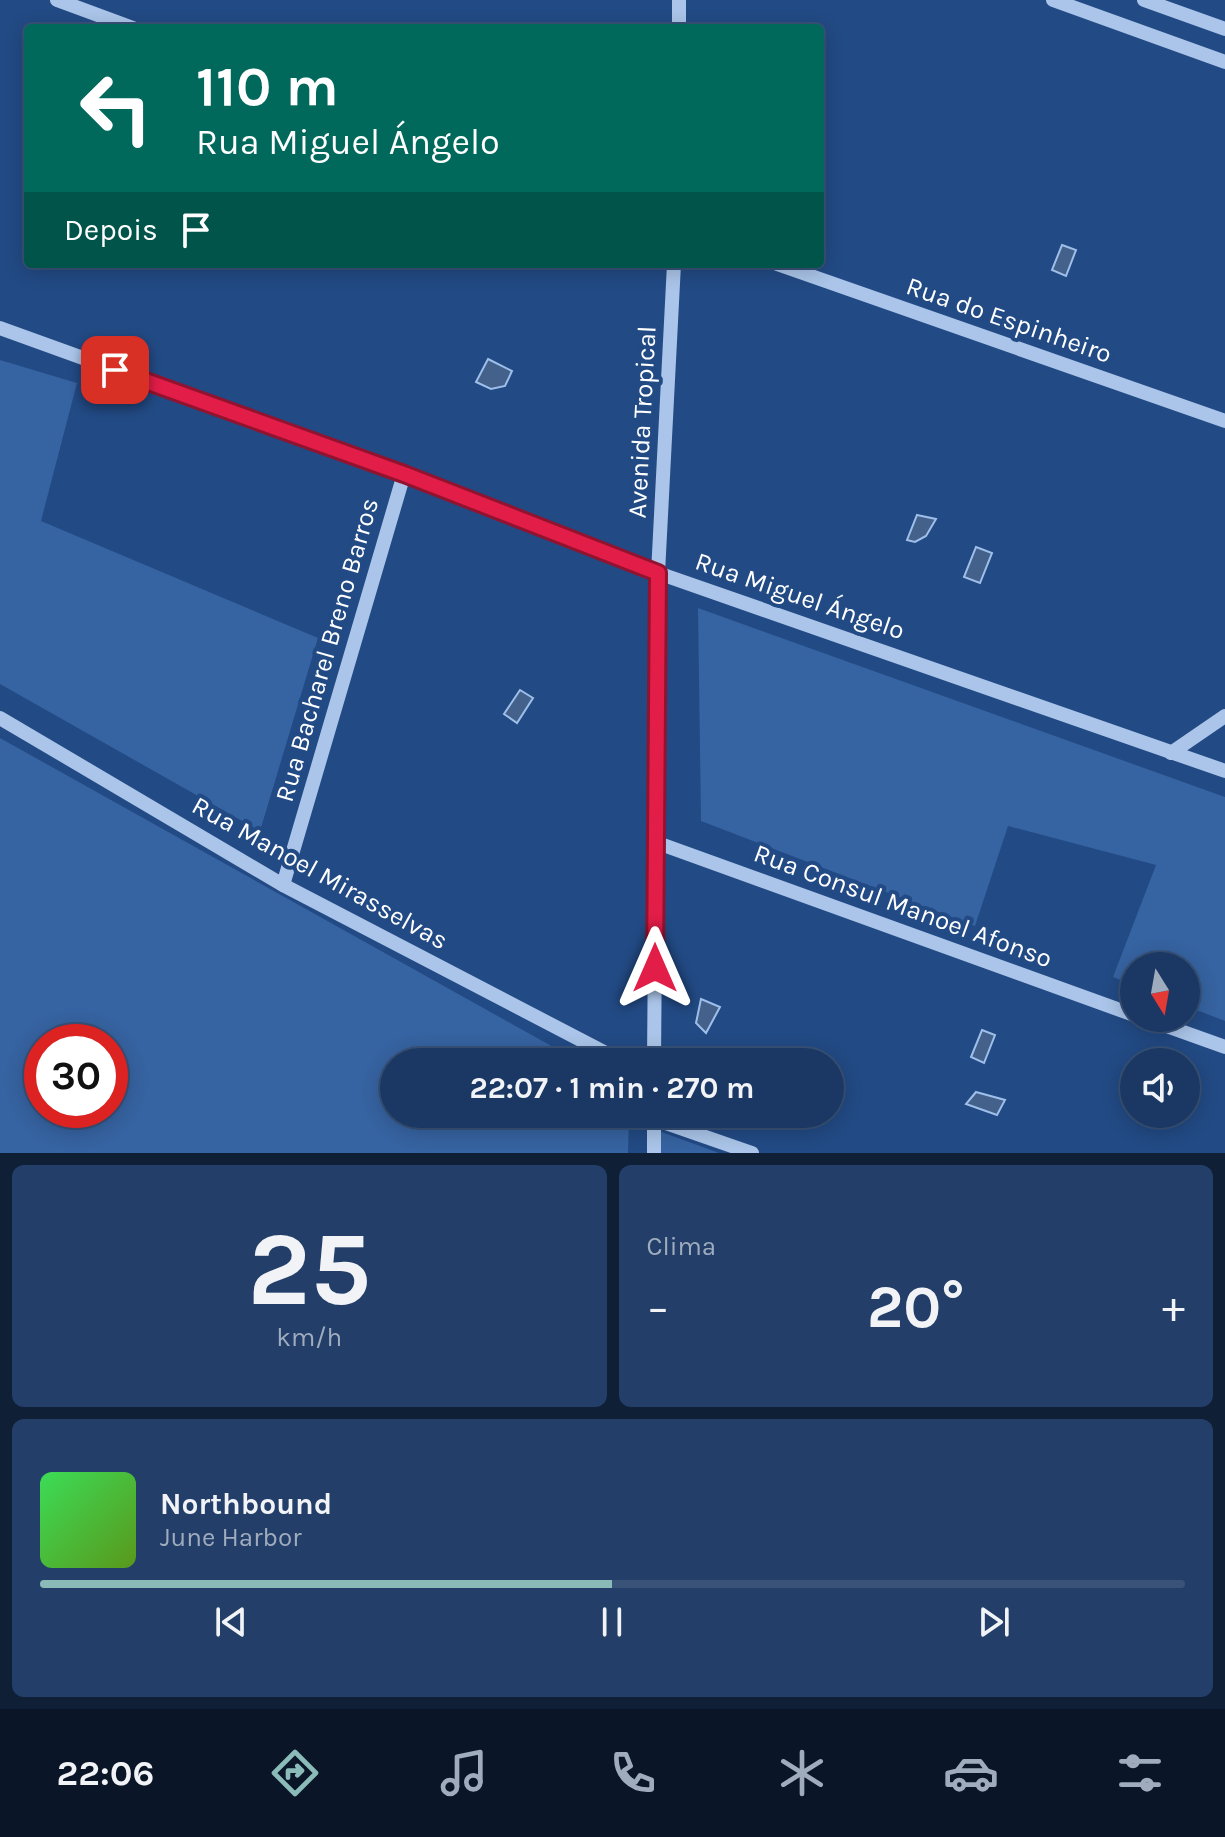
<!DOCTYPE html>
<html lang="pt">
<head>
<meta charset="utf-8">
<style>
	body { margin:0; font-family:Karla,sans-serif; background:#233f69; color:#f1f3f6; height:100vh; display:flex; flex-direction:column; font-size:30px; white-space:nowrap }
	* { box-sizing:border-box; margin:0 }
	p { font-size:26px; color:#9facbe }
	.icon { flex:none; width:44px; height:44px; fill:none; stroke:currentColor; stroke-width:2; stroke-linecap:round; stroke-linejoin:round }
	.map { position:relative; height:1153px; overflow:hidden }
	.sheet { display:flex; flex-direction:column; gap:12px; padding:12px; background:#0e1f36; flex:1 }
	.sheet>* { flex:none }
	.hud { position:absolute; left:24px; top:24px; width:800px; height:244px; border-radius:8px; box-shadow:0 4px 20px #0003,0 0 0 2px #385278; background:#00695c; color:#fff; overflow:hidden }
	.needle { width:52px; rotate:169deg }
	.buttons { position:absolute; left:1120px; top:952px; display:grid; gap:16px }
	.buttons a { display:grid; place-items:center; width:80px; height:80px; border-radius:50%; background:#1a3863; box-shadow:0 4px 20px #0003,0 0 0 2px #385278; font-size:40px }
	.speed { position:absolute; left:24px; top:1024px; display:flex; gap:16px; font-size:40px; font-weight:700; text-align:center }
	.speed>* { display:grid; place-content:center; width:104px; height:104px; border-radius:50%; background:#1a3863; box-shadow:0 4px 20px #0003,0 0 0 2px #385278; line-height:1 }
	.speed .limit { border:12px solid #d22; background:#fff; color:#111 }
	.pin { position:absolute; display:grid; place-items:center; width:68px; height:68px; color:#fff; margin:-34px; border-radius:16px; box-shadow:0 4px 12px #0006 }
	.me { position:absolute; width:88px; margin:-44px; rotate:0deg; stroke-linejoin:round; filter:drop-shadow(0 0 6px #0008) }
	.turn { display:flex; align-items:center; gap:28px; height:168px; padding:0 40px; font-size:36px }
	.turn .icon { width:104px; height:104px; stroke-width:2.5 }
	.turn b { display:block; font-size:56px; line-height:68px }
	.then { display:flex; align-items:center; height:76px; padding:0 40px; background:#0003; gap:16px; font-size:30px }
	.big { font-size:60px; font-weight:700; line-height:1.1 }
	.sheet .tile { flex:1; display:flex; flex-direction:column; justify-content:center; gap:12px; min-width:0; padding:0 28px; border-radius:12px; background:#233f69 }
	.sheet .dial { align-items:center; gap:0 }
	.dial b { font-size:104px; line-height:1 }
	.song { display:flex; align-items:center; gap:24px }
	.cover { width:96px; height:96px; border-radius:12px; background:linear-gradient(135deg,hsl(130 70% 55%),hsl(90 70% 35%)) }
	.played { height:8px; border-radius:4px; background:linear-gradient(90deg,#8bbbb9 50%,#385278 50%) }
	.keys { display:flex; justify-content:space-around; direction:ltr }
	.heat { display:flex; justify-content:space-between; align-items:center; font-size:44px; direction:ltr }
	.sheet .tiles { flex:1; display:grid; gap:12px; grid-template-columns:1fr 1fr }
	.tile:last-child { grid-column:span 2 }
	.trip { position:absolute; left:380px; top:1048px; width:464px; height:80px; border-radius:40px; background:#1a3863; box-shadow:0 4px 20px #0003,0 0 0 2px #385278; font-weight:700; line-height:80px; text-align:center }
	.tabs { display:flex; height:128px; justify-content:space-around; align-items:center; background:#0a1628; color:#9facbe }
	.tabs .icon { width:56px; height:56px }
	.tabs .current { color:#8bbbb9 }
	.tabs b { font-size:36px; color:#f1f3f6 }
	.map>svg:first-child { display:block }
	.green { fill:#3663a1; fill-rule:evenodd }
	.water { fill:#44618b; stroke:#9ebfea; stroke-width:2 }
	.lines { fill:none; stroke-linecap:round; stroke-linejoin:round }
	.minor { stroke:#aac5e9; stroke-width:14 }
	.route-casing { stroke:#92132f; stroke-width:20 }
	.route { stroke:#e11d48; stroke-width:14 }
	.labels { text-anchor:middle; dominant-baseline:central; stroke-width:8; stroke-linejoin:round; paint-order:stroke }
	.street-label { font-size:26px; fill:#fff; stroke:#224a84 }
</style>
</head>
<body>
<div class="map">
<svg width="1225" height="1153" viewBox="0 0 1225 1153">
	<rect width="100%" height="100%" fill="#224a84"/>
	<g class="green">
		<polygon points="0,360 77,383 41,521 318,638 260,831 0,684"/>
		<polygon points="698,608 1225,797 1225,1021 1186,1006 1186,966 1134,966 1134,985 1113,977 1156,865 1008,826 975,926 701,821"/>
		<path d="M 0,738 L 580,1062 L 394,1062 L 394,1114 L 629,1114 L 628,1153 L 0,1153 ZM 110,1042 L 110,1110 L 42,1110 L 42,1042 Z"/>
		<polygon points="656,1130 719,1153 658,1153"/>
	</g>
	<g class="water">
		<polygon points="1062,245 1076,250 1066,276 1052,270"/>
		<polygon points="488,359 512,371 505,386 491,389 476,382"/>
		<polygon points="917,515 936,519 926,536 915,542 907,540"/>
		<polygon points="976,547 992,553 980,583 964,577"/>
		<polygon points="520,690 533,698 517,723 504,714"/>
		<polygon points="701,999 720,1007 706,1033 696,1023"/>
		<polygon points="982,1030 995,1035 984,1063 971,1057"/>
		<polygon points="976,1092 1005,1100 997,1115 966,1104"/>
	</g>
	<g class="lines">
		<g class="minor">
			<polyline points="57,0 133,28"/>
			<polyline points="1053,0 1225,62"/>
			<polyline points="1144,0 1225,29"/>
			<polyline points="679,28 679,0"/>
			<polyline points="777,264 1225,421"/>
			<polyline points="0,328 404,474 658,573 1225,771"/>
			<polyline points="0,718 283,885 623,1062"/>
			<polyline points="1171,753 1225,716"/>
			<polyline points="655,842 1134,1015"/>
			<polyline points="283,885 404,474"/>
			<polyline points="1144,1018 1225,1047"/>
			<polyline points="654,1062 658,573 674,264"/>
			<polyline points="654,1114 654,1153"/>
			<polyline points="654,1119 752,1153"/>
		</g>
	</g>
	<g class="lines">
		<defs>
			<polyline id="route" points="115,370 404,474 658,573 655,968"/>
		</defs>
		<use href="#route" class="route-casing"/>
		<use href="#route" class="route"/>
	</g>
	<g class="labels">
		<g class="street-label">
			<text transform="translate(1009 320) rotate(19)">Rua do Espinheiro</text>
			<text transform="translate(642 422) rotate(-87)">Avenida Tropical</text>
			<text transform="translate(800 596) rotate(19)">Rua Miguel Ángelo</text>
			<text transform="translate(327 650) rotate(-74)">Rua Bacharel Breno Barros</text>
			<text transform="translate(320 873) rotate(29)">Rua Manoel Mirasselvas</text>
			<text transform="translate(903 906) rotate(20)">Rua Consul Manoel Afonso</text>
		</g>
	</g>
</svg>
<div class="buttons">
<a><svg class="needle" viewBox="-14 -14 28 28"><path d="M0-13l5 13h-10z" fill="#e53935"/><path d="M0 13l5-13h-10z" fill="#9facbe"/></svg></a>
<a><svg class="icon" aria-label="sound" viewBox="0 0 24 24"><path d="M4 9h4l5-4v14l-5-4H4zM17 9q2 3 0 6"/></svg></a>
</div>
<div class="speed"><div class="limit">30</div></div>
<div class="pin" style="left:115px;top:370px;background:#d93025"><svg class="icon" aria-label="arrive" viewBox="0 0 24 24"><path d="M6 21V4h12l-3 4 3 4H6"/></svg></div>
<svg class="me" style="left:655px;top:968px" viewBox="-20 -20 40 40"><path d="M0-17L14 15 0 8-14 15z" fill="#e11d48" stroke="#fff" stroke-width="4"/></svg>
<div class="trip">22:07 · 1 min · 270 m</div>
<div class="hud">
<div class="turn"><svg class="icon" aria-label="left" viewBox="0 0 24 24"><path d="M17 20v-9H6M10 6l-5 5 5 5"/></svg><div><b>110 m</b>Rua Miguel Ángelo</div></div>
<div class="then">Depois<svg class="icon" aria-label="arrive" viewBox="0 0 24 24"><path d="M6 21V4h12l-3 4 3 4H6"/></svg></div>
</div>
</div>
<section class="sheet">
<div class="tiles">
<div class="tile dial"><b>25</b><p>km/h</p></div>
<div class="tile"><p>Clima</p>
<div class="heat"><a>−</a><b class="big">20°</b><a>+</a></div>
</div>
<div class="tile">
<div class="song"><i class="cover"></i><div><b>Northbound</b><p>June Harbor</p></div></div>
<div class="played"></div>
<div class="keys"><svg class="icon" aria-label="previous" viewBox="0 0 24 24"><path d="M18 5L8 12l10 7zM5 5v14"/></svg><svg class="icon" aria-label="pause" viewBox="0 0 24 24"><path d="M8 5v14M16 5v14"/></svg><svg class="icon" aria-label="next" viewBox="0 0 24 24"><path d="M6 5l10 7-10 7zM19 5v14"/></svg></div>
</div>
</div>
</section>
<nav class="tabs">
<b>22:06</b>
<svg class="icon current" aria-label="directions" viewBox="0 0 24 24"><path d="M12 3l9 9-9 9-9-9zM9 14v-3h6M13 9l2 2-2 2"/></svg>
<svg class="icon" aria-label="music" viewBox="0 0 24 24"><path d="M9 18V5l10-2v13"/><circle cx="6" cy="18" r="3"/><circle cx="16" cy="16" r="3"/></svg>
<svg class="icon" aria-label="phone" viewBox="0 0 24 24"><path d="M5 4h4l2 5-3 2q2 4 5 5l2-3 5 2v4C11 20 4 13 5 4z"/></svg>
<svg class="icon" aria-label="climate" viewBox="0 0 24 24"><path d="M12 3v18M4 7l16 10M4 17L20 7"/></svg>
<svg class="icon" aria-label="car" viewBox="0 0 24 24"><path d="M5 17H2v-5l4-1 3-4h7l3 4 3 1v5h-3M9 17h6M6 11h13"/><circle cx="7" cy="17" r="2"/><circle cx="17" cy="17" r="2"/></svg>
<svg class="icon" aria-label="filters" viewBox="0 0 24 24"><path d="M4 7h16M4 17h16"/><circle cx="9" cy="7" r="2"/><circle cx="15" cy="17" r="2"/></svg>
</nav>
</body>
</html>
